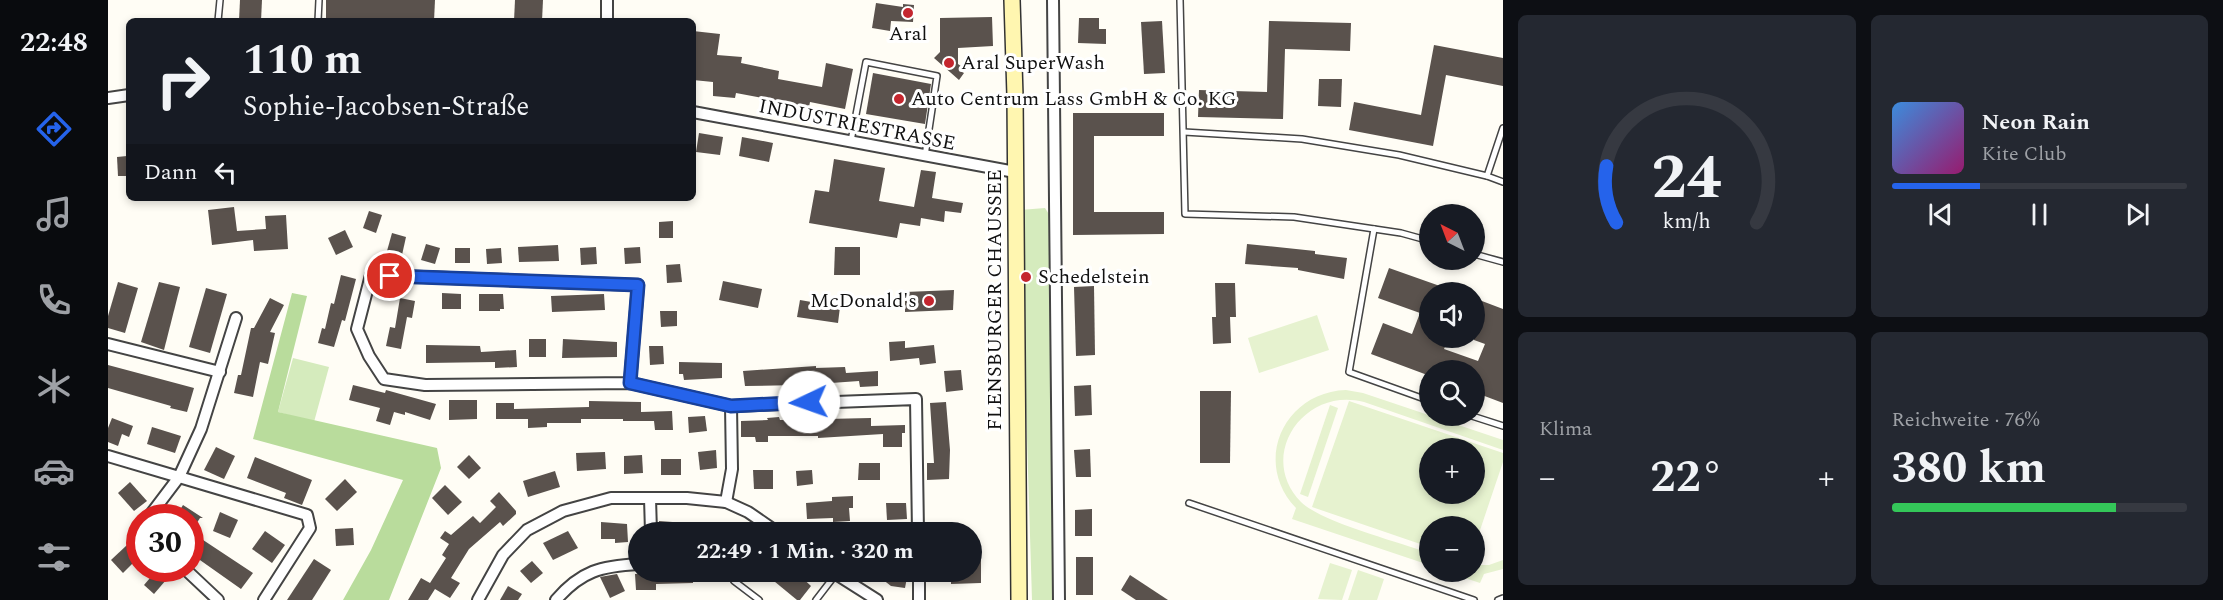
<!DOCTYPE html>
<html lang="de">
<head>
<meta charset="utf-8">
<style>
	body { margin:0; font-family:Spectral,serif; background:#242831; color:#f1f3f6; height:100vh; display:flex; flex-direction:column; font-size:22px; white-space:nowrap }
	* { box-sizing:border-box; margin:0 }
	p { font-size:20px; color:#9ea1a6 }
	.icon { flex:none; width:33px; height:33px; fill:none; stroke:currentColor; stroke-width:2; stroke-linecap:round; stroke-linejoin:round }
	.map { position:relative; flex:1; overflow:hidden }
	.details { display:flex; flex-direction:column; gap:15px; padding:15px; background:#0d0f14; width:720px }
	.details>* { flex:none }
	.top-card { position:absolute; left:18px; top:18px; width:570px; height:183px; border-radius:9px; box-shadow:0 3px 9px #0003; background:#171b24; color:#f1f3f6; overflow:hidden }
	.needle { width:39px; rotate:318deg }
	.fabs { position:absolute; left:1311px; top:204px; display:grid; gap:12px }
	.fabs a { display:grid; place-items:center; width:66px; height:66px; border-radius:50%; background:#171b24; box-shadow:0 3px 9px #0003; font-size:30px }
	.speed { position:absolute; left:18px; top:504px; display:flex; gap:12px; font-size:30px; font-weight:700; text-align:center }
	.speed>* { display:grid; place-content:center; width:78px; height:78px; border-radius:50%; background:#171b24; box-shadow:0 3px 9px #0003; line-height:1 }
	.speed .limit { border:9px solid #d22; background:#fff; color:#111 }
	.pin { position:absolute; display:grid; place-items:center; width:51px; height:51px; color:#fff; margin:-26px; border:3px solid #fff; border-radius:50%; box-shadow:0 2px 6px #0007 }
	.me { position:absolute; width:66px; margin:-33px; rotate:267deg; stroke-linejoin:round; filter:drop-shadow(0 0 4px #0008) }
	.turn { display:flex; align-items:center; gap:21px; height:126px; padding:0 18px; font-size:27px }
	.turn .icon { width:78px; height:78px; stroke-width:2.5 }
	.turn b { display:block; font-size:42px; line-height:51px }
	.then { display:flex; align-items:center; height:57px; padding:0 18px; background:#0003; gap:12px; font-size:22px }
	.big { font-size:45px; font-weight:700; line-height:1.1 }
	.details .widget { flex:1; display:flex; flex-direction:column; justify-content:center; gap:9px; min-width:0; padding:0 21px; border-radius:9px; background:#242831 }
	.details .dial { align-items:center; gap:0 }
	.dial svg { height:156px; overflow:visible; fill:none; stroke:#363941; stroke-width:7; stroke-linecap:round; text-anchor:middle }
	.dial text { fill:#f1f3f6; stroke:none }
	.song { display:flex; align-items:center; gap:18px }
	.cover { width:72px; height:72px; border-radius:9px; background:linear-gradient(135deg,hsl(210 70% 55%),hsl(320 70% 35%)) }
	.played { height:6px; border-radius:3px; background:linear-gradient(90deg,#2563eb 30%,#363941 30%) }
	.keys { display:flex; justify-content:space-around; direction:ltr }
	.heat { display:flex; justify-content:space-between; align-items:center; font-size:33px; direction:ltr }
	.charge { height:9px; border-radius:4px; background:linear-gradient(90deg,#34c759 76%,#363941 0) }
	.details .tiles { flex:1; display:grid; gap:15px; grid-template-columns:repeat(2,1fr) }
	.trip { position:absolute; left:520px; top:522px; width:354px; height:60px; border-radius:30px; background:#171b24; box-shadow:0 3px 9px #0003; font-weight:700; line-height:60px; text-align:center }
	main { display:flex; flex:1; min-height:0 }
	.menu { display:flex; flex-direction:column; width:108px; justify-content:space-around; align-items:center; background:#090b0e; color:#9ea1a6 }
	.menu .icon { width:42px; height:42px }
	.menu .current { color:#2563eb }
	.menu b { font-size:27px; color:#f1f3f6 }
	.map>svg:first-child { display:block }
	.green { fill:#d5ebbd }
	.forest { fill:#b9dc9c }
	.pitch { fill:#e6f2cf; fill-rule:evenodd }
	.building { fill:#5a524d }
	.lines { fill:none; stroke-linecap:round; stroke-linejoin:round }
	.service-casing { stroke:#444; stroke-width:8 }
	.minor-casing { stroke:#444; stroke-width:14 }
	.secondary-casing { stroke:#333; stroke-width:18 }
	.service { stroke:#fff; stroke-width:5 }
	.minor { stroke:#fff; stroke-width:10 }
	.secondary { stroke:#fff6b0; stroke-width:15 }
	.route-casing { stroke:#184099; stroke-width:15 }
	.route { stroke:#2563eb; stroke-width:10 }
	.poi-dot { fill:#c4262e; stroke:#fff; stroke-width:2 }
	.labels { text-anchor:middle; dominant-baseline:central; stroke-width:6; stroke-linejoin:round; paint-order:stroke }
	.poi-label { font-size:20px; fill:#111; stroke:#fff; text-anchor:start }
	.street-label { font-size:20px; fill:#111; stroke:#fff }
</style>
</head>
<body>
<main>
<nav class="menu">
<b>22:48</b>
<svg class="icon current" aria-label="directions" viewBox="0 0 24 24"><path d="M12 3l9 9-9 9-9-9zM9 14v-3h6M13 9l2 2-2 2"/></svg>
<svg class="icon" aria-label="music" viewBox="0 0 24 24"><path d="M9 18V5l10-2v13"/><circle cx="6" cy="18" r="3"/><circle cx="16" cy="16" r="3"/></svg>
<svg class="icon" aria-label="phone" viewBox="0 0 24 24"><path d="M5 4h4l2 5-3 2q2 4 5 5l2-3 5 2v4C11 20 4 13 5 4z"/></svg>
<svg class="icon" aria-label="climate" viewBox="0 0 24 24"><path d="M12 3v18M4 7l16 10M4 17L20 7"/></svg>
<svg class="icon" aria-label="car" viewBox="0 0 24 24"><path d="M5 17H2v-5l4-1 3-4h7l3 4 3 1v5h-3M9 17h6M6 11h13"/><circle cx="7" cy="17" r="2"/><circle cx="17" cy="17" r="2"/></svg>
<svg class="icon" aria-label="filters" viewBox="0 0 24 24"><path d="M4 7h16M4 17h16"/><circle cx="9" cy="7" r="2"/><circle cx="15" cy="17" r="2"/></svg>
</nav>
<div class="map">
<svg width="1395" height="600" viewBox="0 0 1395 600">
	<rect width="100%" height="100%" fill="#fffdf5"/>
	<g class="green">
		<polygon points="937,208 944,219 944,600 924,600 912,210"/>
		<polygon points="185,358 221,367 206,422 170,412"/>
	</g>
	<polygon class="forest" points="184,293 199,296 170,412 329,448 333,468 281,600 235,600 263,550 295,480 145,439"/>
	<g class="pitch">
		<polygon points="1209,315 1221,350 1151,373 1140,338"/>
		<path d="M 1238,390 L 1255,393 L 1395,440 L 1395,450 L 1256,402 C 1196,386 1148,456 1193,502 C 1213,522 1291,542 1321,553 L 1321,565 L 1184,519 L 1188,508 C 1144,462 1176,392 1238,390 Z"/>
		<path d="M 1241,401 L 1395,453 L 1395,462 L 1367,545 L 1366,526 L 1322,526 L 1321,547 L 1204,507 ZM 1366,448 L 1366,494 L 1322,494 L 1322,448 Z"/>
		<polygon points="1222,405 1230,408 1200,497 1192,494"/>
		<polygon points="1395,560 1395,569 1376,574 1372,583 1339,572 1366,572 1367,565 1381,565"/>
		<polygon points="1222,563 1244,570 1234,600 1210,599"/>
		<polygon points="1250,570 1276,579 1269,600 1240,600"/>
	</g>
	<g class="building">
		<polygon points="132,0 154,0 153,21 131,21"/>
		<polygon points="218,0 327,0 326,21 218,21"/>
		<polygon points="407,0 435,0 434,21 406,21"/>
		<polygon points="768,3 795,7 795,4 806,5 805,22 783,21 782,31 764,28"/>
		<polygon points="884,17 885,46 850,48 850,64 857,69 854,72 856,73 851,80 826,58 832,52 832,18"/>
		<polygon points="971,18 991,18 991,29 998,29 998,44 970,43"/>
		<polygon points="1054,21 1057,73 1036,74 1033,22"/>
		<polygon points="1161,21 1243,23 1242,51 1177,49 1175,119 1090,117 1091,90 1159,92"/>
		<polygon points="585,31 612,34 609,55 634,57 633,63 671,71 670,79 714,87 718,63 745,69 737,109 702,102 701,107 628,93 627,98 605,96 605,82 585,80"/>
		<polygon points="1326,45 1395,58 1395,86 1338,75 1325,146 1241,130 1246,102 1313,115"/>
		<polygon points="765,73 823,84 817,124 758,114"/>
		<polygon points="1211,79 1234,79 1233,107 1210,106"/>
		<polygon points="965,113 1056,113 1056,136 986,136 986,212 1056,212 1056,234 965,235"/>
		<polygon points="591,133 615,137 612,155 588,152"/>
		<polygon points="634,137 665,143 661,162 631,156"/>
		<polygon points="19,156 20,176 10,176 9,157"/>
		<polygon points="726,159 777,168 771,201 806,207 813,170 828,172 824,198 855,203 853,213 837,211 836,222 813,218 812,226 792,223 789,238 701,223 707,190 721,192"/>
		<polygon points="126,207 129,231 158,229 157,216 178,215 180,249 146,251 145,240 104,245 100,210"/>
		<polygon points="261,211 274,215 268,233 255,228"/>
		<polygon points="565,221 565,238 551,238 551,222"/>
		<polygon points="237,230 245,247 228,255 220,238"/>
		<polygon points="284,233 298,237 294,255 279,251"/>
		<polygon points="318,244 332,248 327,264 313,260"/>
		<polygon points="1139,244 1207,251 1207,254 1239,258 1236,279 1190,270 1190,268 1137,264"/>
		<polygon points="450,245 451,261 411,262 410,247"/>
		<polygon points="488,247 489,264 473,265 472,248"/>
		<polygon points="532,247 533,263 517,264 516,248"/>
		<polygon points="727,247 752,247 752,275 726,275"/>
		<rect x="347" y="248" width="15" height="15"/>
		<polygon points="393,248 394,263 379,264 378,249"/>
		<polygon points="572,264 574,282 559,283 558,265"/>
		<polygon points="1281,268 1346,291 1322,292 1322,338 1341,338 1336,349 1370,361 1377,344 1366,340 1366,298 1395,309 1395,403 1366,392 1366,370 1322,370 1322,376 1263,354 1275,323 1304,334 1312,313 1270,298"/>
		<polygon points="233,275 248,279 237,321 234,320 226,347 210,343 214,328 217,329 223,303 226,304"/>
		<polygon points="615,281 654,289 650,308 611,300"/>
		<polygon points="10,282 30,288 17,333 0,328 0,316"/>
		<polygon points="51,282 72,287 56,350 33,342"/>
		<polygon points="1107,283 1127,283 1128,317 1122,317 1123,343 1105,344 1104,317 1108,317"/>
		<polygon points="986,286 987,355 968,356 966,287"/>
		<polygon points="98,288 119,294 102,353 81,347"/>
		<polygon points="846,290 845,310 797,312 797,292"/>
		<polygon points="334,293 353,294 353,309 334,309"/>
		<polygon points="371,294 395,294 396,309 392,309 392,311 371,311"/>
		<polygon points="496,294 497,310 444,312 443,296"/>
		<polygon points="162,298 176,305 162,332 167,333 160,364 152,362 145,397 126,393 130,375 133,375 143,328 146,328"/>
		<polygon points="292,298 307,301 304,318 299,317 293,349 278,346 282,327 287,328"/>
		<polygon points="692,300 732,307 730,323 689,317"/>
		<polygon points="552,311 569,311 569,326 553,327"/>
		<rect x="421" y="339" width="17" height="18"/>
		<polygon points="455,339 509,342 509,357 454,358"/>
		<polygon points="797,341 797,348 826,345 828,363 812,365 811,358 782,361 781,342"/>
		<polygon points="318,345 372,346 373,352 408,350 409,367 387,368 387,362 318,363"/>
		<polygon points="541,346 555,346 556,364 542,365"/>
		<polygon points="571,362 614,363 614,378 576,380 575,374 571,374"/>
		<polygon points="0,365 86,388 79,412 62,408 63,406 0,388"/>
		<polygon points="708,366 708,368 737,367 738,373 770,371 770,386 752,387 751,381 709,384 709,386 692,388 692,385 637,386 635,371"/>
		<polygon points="853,370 855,390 838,392 836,371"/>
		<polygon points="245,385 277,393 278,390 328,404 322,420 297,412 297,415 286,412 282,425 268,421 272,408 241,400"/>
		<polygon points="983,385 984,415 967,416 966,386"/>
		<polygon points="1092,391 1123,391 1122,463 1092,463"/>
		<polygon points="341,400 369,400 369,419 341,420"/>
		<polygon points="481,401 533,402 533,412 564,411 565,430 547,430 546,421 515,421 515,419 473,419 473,423 439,423 439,427 420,428 420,419 388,419 388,403 406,403 406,409 481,407"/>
		<polygon points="838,402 842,450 841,479 819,480 819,463 826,463 822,403"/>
		<polygon points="597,416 599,431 581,433 580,417"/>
		<polygon points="671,417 672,420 763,418 763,426 797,425 797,433 794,433 794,447 775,447 775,434 710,438 710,436 660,436 660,442 648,442 647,437 633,437 633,421 660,420 659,418"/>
		<polygon points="4,418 25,426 21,437 14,434 10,446 0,442 0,428"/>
		<polygon points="44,427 73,436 67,453 39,444"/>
		<polygon points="108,447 127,456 116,479 96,470"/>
		<polygon points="982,449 983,477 968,477 966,450"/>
		<polygon points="608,450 609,468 592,470 590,452"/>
		<polygon points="497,452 498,469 469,471 468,453"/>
		<polygon points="361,455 373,468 361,479 349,467"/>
		<polygon points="534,455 535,473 516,474 516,456"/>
		<polygon points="147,457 204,480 194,505 176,498 178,493 139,478"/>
		<rect x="553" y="459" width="20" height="16"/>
		<polygon points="751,463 772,463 772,480 750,480"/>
		<polygon points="645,470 665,470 665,489 646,489"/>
		<polygon points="704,470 705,484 689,486 688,471"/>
		<polygon points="447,471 452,487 420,497 415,481"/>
		<polygon points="237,479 249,492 229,511 217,499"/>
		<polygon points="22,482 39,501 26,511 10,493"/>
		<polygon points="337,485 354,502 340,515 324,498"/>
		<polygon points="391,492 408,511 408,514 395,526 392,522 361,549 343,578 352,583 342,598 327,589 320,600 300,600 313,578 322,583 338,558 334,555 341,544 332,538 337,531 343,535 365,516 372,523 388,507 382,501"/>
		<polygon points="745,496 745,508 741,508 742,521 725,522 725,518 699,519 698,503 724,501 724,497"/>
		<polygon points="778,503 798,503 799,519 779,520"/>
		<polygon points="75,505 95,518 92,518 83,532 145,573 133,589 82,553 82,518 67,518"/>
		<polygon points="984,509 984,536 967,536 967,510"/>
		<polygon points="112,512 130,520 122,538 105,531"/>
		<polygon points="551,521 578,523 579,532 550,532"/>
		<polygon points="493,522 519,524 520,542 507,543 507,539 493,539"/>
		<polygon points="245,528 246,545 228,546 227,529"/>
		<polygon points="157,531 177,545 164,563 144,549"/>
		<polygon points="460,531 470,548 445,560 435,543"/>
		<polygon points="19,545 31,557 15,573 3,560"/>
		<polygon points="864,546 873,546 873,583 843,584 843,572 864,572"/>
		<rect x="968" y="557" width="17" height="38"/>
		<polygon points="206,559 223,570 204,600 179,600"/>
		<polygon points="424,561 435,573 423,583 412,571"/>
		<polygon points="48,571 58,580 46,594 36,585"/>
		<polygon points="561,572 585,572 585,583 548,584 548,590 528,590 527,574"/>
		<polygon points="655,572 688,572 703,586 692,600 689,600"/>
		<polygon points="765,572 800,572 797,588 783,586"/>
		<polygon points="509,574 517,591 502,598 492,577"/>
		<polygon points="1022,575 1060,600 1028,600 1013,590"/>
		<polygon points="400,586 414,594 410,600 392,600"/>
	</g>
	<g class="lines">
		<defs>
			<g id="service">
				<polyline points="1072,0 1077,214 1186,217 1293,233 1322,241"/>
				<polyline points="110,21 112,0"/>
				<polyline points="210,21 211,0"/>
				<polyline points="1395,128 1379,176 1395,182"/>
				<polyline points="1076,132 1194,139 1291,155 1379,176"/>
				<polyline points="743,141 758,62 829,76 817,156"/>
				<polyline points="1266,229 1241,372 1322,401"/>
				<polyline points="1366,254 1395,262"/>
				<polyline points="1364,416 1395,426"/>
				<polyline points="1081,503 1366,600"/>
				<polyline points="626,581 651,600"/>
				<polyline points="708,600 728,574"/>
				<polyline points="1390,600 1395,598"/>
			</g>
			<g id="minor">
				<polyline points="945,0 951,600"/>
				<polyline points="499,21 499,0"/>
				<polyline points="0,98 21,95"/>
				<polyline points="585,112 907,172"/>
				<polyline points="0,344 112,372"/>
				<polyline points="522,383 530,285 263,275 249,329 261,356 276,379 317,385 522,383 623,406 808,399 810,532"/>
				<polyline points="0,456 71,477 93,429 128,318"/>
				<polyline points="542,498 543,532"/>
				<polyline points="618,502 624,469 623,406"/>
				<polyline points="40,518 71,477 199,515 202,528 156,600"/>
				<polyline points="76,568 110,600"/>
				<polyline points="725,572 769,600"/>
				<polyline points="811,572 811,600"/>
				<polyline points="370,600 395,555 419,530 455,511 503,498 579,498 618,502 640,512 669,532"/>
				<path d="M 448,600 C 473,571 493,566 531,564"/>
			</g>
			<polyline id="secondary" points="904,0 907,96 911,600"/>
		</defs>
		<use href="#service" class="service-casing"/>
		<use href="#minor" class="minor-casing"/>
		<use href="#secondary" class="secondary-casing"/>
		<use href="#service" class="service"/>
		<use href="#minor" class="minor"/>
		<use href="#secondary" class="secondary"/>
	</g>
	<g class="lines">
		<defs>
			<polyline id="route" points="282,276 530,285 522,383 623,406 701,402"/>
		</defs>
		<use href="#route" class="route-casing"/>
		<use href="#route" class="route"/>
	</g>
	<g class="poi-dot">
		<circle cx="800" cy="13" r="6"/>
		<circle cx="841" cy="63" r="6"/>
		<circle cx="791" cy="99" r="6"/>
		<circle cx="918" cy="277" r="6"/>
		<circle cx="821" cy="301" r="6"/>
	</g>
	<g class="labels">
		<g class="poi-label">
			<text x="800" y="34" text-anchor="middle">Aral</text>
			<text x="853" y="63">Aral SuperWash</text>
			<text x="803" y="99">Auto Centrum Lass GmbH &amp; Co. KG</text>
			<text x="930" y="277">Schedelstein</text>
			<text x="809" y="301" text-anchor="end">McDonald's</text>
		</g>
		<g class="street-label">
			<text transform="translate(749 125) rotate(11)">INDUSTRIESTRASSE</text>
			<text transform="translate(887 300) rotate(-90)">FLENSBURGER CHAUSSEE</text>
		</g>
	</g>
</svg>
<div class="fabs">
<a><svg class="needle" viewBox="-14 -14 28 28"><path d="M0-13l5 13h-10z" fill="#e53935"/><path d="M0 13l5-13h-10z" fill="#9ea1a6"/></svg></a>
<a><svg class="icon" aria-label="sound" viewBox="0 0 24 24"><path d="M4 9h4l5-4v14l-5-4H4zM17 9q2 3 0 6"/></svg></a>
<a><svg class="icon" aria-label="search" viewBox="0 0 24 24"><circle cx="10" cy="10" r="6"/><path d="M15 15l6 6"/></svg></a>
<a>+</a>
<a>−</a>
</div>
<div class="speed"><div class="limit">30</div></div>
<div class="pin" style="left:282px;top:276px;background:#d93025"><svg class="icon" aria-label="arrive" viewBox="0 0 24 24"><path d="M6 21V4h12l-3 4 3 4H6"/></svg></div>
<svg class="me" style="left:701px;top:402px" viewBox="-20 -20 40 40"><circle r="19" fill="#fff"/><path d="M0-13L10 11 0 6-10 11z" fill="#2563eb"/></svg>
<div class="trip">22:49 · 1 Min. · 320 m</div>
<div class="top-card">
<div class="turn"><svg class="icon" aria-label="right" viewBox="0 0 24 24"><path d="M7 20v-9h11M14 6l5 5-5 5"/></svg><div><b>110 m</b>Sophie-Jacobsen-Straße</div></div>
<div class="then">Dann<svg class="icon" aria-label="left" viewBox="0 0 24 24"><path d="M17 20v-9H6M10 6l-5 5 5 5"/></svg></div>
</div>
</div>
<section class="details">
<div class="tiles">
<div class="widget dial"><svg viewBox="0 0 100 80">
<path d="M14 69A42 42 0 1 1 86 69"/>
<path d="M14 69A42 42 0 0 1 9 40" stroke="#2563eb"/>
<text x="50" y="56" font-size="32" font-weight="700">24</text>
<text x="50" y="72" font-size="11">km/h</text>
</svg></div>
<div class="widget">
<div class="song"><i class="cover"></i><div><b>Neon Rain</b><p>Kite Club</p></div></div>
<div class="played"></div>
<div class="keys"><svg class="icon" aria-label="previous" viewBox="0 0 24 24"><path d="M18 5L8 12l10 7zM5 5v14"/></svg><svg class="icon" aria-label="pause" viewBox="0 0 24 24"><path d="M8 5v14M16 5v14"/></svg><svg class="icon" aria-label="next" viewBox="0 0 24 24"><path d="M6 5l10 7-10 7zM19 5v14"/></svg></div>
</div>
<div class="widget"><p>Klima</p>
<div class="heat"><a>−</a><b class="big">22°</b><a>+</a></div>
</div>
<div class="widget"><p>Reichweite · 76%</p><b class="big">380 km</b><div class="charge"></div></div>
</div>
</section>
</main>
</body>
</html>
